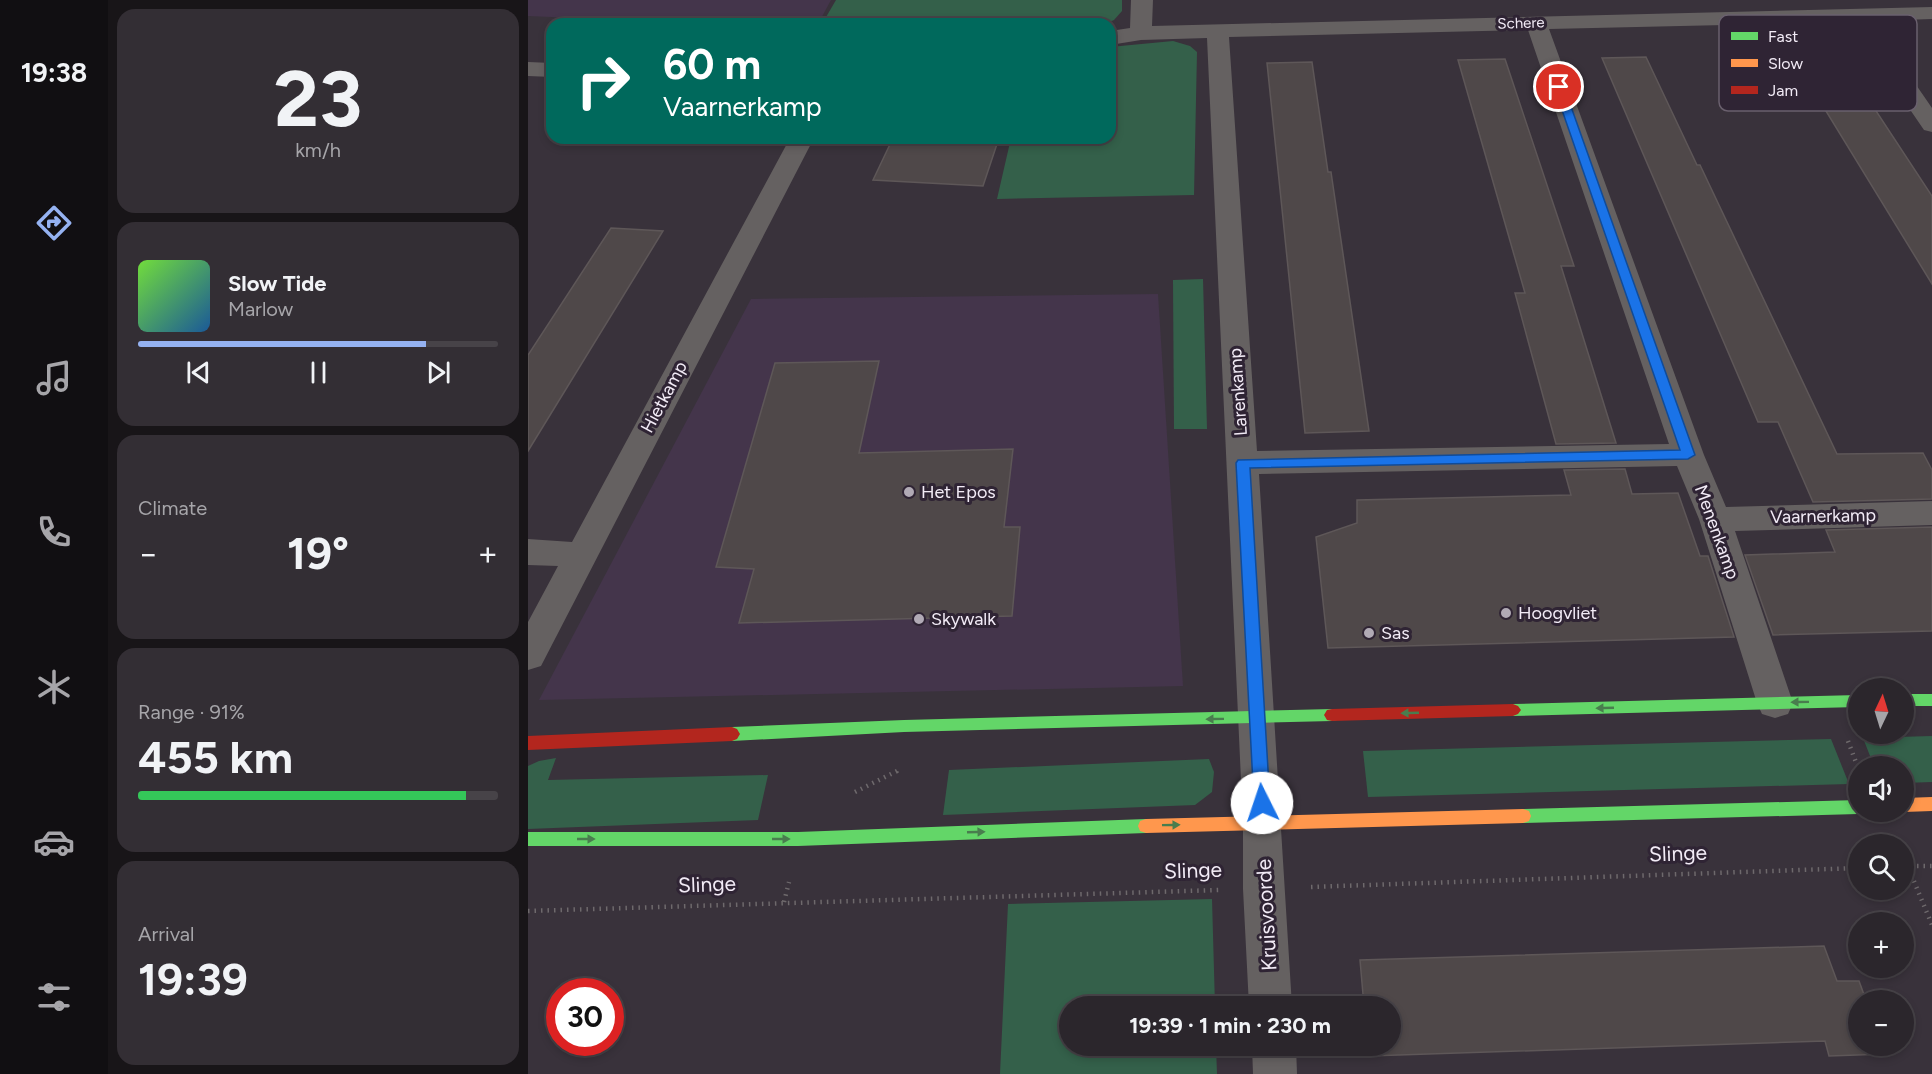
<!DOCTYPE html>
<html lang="en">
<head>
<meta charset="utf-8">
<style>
	body { margin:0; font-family:Figtree,sans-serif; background:#332e34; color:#f1f3f6; height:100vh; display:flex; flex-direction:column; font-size:22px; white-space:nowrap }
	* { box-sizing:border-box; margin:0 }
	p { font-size:20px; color:#a6a5a9 }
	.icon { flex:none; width:33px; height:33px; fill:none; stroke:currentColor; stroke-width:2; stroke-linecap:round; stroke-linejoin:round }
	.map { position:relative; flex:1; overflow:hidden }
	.drawer { display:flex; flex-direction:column; gap:9px; padding:9px; background:#181518; width:420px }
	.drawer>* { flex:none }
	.top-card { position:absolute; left:18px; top:18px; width:570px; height:126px; border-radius:18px; box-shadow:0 3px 9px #0003,0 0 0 2px #474348; background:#00695c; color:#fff; overflow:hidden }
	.needle { width:39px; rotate:4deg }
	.buttons { position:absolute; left:1320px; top:678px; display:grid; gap:12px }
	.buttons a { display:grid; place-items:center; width:66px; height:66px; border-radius:50%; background:#2b262c; box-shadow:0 3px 9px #0003,0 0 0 2px #474348; font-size:30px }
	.speed { position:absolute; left:18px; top:978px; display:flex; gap:12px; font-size:30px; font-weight:700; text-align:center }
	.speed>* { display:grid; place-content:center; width:78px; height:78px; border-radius:50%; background:#2b262c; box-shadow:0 3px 9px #0003,0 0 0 2px #474348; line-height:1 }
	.speed .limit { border:9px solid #d22; background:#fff; color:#111 }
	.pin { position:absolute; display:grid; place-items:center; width:51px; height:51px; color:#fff; margin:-26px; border:3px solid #fff; border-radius:50%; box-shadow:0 2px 6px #0007 }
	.me { position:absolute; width:66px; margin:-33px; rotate:356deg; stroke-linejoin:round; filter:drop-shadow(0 0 4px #0008) }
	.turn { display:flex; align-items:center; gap:21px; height:126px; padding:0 18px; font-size:27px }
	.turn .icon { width:78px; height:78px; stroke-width:2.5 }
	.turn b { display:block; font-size:42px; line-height:51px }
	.big { font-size:45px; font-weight:700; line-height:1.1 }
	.drawer .card { flex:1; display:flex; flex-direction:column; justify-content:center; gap:9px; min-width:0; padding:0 21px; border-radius:18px; background:#332e34 }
	.drawer .dial { align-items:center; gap:0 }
	.dial b { font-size:78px; line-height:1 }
	.song { display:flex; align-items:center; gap:18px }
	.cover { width:72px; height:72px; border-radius:9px; background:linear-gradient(135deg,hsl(100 70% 55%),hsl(210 70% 35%)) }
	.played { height:6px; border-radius:3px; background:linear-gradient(90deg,#95b2f1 80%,#474348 80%) }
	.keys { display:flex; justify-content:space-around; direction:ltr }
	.heat { display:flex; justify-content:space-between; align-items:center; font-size:33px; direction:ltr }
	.charge { height:9px; border-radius:4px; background:linear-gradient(90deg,#34c759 91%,#474348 0) }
	.trip { position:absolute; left:531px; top:996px; width:342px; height:60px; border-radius:30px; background:#2b262c; box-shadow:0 3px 9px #0003,0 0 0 2px #474348; font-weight:700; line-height:60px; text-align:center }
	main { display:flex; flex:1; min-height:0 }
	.menu { display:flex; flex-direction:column; width:108px; justify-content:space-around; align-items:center; background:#110f12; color:#a6a5a9 }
	.menu .icon { width:42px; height:42px }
	.menu .on { color:#95b2f1 }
	.menu b { font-size:27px; color:#f1f3f6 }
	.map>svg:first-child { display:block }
	.built { fill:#44354b }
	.green { fill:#34604a }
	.building { fill:#4f4849; stroke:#5e5758; stroke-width:1.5 }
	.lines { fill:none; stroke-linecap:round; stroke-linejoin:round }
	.path { stroke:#6e696c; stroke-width:4.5; stroke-dasharray:1.5 5; stroke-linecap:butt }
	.street { fill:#656161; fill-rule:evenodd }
	.fast { fill:#63d668; fill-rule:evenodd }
	.slow { fill:#ff974d; fill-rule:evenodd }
	.jam { fill:#b3261e; fill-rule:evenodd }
	.oneway { fill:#497d4e }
	.route { fill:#1a73e8; stroke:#114b97; stroke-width:1.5 }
	.poi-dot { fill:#b1aab5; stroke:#2f2434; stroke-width:2 }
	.labels { text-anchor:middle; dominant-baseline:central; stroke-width:6; stroke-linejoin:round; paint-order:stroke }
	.far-street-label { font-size:15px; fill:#f2ebf6; stroke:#2f2434 }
	.street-label { font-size:18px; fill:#f2ebf6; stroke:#2f2434 }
	.poi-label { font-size:18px; fill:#f2ebf6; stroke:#2f2434; text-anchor:start }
	.near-street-label { font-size:21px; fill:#f2ebf6; stroke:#2f2434 }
	.key { fill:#2f2434; stroke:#6a606e; stroke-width:1.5 }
	.key-label { font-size:16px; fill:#f2ebf6 }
</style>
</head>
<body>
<main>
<nav class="menu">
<b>19:38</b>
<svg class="icon on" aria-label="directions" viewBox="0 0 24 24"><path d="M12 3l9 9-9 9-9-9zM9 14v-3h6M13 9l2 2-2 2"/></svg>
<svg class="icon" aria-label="music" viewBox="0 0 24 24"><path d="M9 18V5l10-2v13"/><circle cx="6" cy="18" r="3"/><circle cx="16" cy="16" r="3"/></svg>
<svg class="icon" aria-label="phone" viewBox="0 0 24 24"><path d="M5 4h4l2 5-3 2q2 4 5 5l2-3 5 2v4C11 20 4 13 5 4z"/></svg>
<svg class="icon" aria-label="climate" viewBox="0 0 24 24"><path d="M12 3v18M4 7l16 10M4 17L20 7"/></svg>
<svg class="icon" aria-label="car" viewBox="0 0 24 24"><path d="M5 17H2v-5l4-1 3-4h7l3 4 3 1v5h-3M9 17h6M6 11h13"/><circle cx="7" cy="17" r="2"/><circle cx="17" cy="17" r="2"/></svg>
<svg class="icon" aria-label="filters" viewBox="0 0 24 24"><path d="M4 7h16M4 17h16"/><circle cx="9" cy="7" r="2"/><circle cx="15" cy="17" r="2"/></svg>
</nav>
<section class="drawer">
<div class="card dial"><b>23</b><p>km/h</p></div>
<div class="card">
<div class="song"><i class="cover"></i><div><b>Slow Tide</b><p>Marlow</p></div></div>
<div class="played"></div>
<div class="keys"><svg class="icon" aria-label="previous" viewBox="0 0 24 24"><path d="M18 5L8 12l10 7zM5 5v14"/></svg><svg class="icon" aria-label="pause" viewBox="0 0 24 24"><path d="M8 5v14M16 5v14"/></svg><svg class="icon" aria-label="next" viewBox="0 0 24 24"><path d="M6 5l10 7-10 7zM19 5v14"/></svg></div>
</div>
<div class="card"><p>Climate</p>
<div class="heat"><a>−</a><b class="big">19°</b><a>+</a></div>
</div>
<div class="card"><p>Range · 91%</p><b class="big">455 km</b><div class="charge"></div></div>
<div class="card"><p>Arrival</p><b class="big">19:39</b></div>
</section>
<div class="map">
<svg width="1404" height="1074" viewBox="0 0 1404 1074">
	<rect width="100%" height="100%" fill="#39323b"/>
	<g class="built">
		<polygon points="0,0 303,0 290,24 187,24 0,16"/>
		<polygon points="630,294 655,686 11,700 223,299"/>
	</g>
	<g class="green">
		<polygon points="308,0 594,0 594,11 586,20 577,24 294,24"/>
		<polygon points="645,41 662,46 669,52 666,195 469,199 483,138 582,138 582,47"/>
		<polygon points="675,279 679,429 646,429 645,280"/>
		<polygon points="1404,736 1404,782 1376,783 1376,766 1346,766 1335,738"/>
		<polygon points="1303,739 1321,784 840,797 835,751"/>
		<polygon points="28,758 20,780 240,775 230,820 0,829 0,766 11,761"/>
		<polygon points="681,759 686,772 684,792 667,805 415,815 421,770"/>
		<polygon points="684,899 687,1006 542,1006 542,1046 688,1046 689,1074 472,1074 480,904"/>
	</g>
	<g class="building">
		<polygon points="1310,53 1404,196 1404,284 1263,54"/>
		<polygon points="1118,57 1169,165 1172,165 1309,454 1395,453 1404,470 1404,499 1285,502 1250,422 1230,422 1074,58"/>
		<polygon points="977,59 1046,266 1033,266 1088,443 1028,444 987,293 997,293 930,60"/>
		<polygon points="784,62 800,172 803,172 841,431 777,433 739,63"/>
		<polygon points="365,138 471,138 455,186 345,180"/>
		<polygon points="83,228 135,231 0,451 0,355"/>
		<polygon points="351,361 331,453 485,449 476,527 492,527 484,616 211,623 226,569 188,567 247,363"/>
		<polygon points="1097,469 1104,494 1150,493 1172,556 1180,556 1206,637 800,648 788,537 829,523 829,500 1043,495 1036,470"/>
		<polygon points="1404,527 1404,631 1245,635 1217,555 1307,552 1298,530"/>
		<polygon points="1296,946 1309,981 1331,981 1338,1000 1330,1000 1330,1046 1354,1046 1357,1054 1301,1056 1297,1041 841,1056 840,1046 862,1046 862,1006 836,1006 832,960"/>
	</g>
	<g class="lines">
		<g class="path">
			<polyline points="1320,741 1329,765"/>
			<polyline points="327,792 369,771 370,768"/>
			<polyline points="1376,857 1404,925"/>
			<polyline points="1376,866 1404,866"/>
			<polyline points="783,887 1330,868"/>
			<polyline points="256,902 261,882"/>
			<polyline points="0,911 691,890"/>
		</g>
		<g class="street">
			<path d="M 603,0 L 625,0 L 624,26 L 1404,7 L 1404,19 L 1344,21 L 1404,108 L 1404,132 L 1396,130 L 1322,22 L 1021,29 L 1176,455 L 1198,507 L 1404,501 L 1404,525 L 1207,531 L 1265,703 L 1260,714 L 1247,718 L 1234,714 L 1229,703 L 1171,519 L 1149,466 L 731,474 L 764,1006 L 721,1006 L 715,889 L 715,824 L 679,38 L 613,40 L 582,45 L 582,31 L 602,28 ZM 1000,30 L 1141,444 L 729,451 L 701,37 Z"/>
			<polygon points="0,62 24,63 24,77 0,76"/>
			<polygon points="262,138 286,138 13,666 0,670 0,622 30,566 0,565 0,539 44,542"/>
			<polygon points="724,1046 768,1046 769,1074 725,1074"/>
		</g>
		<g class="fast">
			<rect x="1376" y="694" width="28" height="12"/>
			<polygon points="1330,695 1330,707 985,716 980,714 977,710 980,706 985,704"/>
			<polygon points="804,709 809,710 812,715 809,720 804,721 376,732 204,741 199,739 196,734 199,729 204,727 376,720"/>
			<polygon points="1330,800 1330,812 1336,812 1330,814 995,823 989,821 987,816 989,811 995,809"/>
			<polygon points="618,819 624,821 626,826 624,831 618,833 270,846 0,846 0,832 270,832"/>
		</g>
		<g class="slow">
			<polygon points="1404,797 1404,811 1376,812 1374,812 1376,798"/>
			<polygon points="995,809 1001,811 1003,816 1001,821 995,823 618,833 612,831 610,826 612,821 618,819"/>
		</g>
		<g class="jam">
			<polygon points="985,704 990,706 993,710 990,714 985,716 804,721 799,720 796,715 799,710 804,709"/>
			<polygon points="204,727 209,729 212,734 209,739 204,741 0,750 0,736"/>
		</g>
	</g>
	<defs><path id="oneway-solid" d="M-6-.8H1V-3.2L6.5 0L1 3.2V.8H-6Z" transform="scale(1.5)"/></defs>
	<g class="oneway">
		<use href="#oneway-solid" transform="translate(1272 702) rotate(179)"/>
		<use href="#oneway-solid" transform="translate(1077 708) rotate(178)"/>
		<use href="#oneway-solid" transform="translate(882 713) rotate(178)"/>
		<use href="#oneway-solid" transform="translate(687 719) rotate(179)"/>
		<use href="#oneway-solid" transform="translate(643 825) rotate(-1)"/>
		<use href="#oneway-solid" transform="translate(448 832) rotate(-2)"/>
		<use href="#oneway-solid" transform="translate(58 839)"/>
		<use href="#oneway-solid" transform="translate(253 839)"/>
	</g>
	<polygon class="route" points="1027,85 1036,87 1167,455 1160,459 722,468 742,803 740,808 734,810 729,808 726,803 708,463 710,460 1152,450 1026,87"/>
	<g class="poi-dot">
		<circle cx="381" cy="492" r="6"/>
		<circle cx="978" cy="613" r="6"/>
		<circle cx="391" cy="619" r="6"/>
		<circle cx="841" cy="633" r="6"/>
	</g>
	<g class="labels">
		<g class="far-street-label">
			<text transform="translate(993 23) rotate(-2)">Schere</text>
		</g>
		<g class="street-label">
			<text transform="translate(710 392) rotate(-94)">Larenkamp</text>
			<text transform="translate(136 397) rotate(-62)">Hietkamp</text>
			<text transform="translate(1295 516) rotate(-1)">Vaarnerkamp</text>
			<text transform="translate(1189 532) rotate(70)">Menenkamp</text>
		</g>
		<g class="poi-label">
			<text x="393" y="492">Het Epos</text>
			<text x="990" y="613">Hoogvliet</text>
			<text x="403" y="619">Skywalk</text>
			<text x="853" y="633">Sas</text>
		</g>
		<g class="near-street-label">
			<text transform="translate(1150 853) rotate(-2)">Slinge</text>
			<text transform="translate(665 870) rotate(-2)">Slinge</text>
			<text transform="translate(179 884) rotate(-2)">Slinge</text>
			<text transform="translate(738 915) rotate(-93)">Kruisvoorde</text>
		</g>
	</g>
	<rect x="1191" y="15" width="198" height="96" rx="9" class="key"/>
	<rect x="1203" y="32" width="27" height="8" fill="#63d668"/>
	<rect x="1203" y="59" width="27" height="8" fill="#ff974d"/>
	<rect x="1203" y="86" width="27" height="8" fill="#b3261e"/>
	<g class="key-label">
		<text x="1240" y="42">Fast</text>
		<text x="1240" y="69">Slow</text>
		<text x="1240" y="96">Jam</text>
	</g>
</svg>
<div class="buttons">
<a><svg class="needle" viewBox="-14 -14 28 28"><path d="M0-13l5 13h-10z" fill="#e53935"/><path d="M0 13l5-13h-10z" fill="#a6a5a9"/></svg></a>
<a><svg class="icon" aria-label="sound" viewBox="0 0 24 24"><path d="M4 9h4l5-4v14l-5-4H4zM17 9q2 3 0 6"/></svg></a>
<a><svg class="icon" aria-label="search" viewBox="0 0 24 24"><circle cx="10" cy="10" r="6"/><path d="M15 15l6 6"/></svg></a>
<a>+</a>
<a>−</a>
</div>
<div class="speed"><div class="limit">30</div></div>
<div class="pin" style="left:1031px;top:87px;background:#d93025"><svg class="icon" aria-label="arrive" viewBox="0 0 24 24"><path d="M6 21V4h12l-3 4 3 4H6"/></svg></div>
<svg class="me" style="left:734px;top:803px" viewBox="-20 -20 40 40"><circle r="19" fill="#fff"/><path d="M0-13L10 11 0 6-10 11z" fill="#1a73e8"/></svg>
<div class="trip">19:39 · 1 min · 230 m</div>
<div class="top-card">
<div class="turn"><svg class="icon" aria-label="right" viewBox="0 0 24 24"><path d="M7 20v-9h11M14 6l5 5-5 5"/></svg><div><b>60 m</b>Vaarnerkamp</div></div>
</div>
</div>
</main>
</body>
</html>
